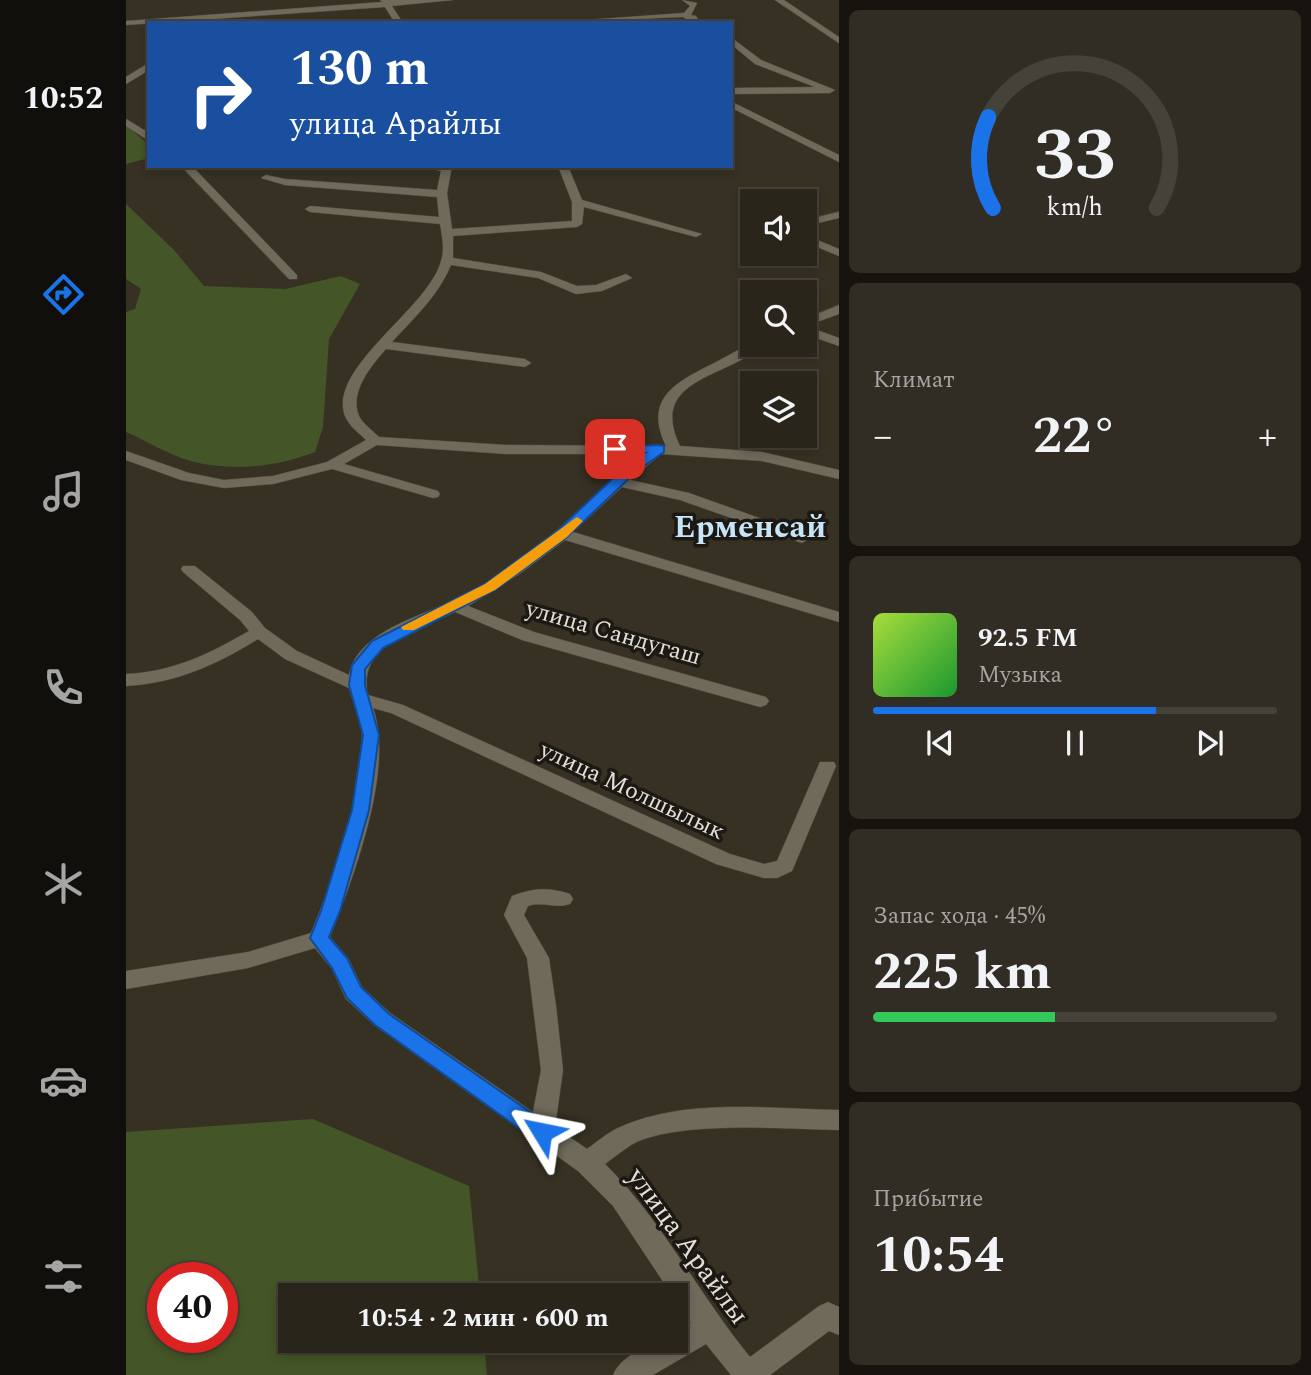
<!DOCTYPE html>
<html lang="ru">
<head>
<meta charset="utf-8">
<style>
	body { margin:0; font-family:Spectral,serif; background:#312d24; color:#f1f3f6; height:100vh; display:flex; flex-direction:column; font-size:26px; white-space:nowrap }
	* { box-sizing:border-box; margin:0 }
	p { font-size:23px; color:#a5a5a3 }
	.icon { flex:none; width:38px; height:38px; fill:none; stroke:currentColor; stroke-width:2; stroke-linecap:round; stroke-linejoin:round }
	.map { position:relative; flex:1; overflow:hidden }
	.sheet { display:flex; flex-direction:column; gap:10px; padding:10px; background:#17140f; width:472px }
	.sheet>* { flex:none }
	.banner { position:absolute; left:21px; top:21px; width:586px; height:147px; border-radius:0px; box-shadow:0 4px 10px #0003,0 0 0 2px #45423a; background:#1a4fa0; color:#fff; overflow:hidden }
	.controls { position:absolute; left:614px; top:189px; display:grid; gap:14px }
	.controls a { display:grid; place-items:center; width:77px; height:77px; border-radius:0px; background:#29251b; box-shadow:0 4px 10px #0003,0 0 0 2px #45423a; font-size:35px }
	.speed { position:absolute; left:21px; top:1262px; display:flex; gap:14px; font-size:35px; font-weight:700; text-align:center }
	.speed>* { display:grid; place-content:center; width:91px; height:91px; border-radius:50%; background:#29251b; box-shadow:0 4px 10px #0003,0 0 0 2px #45423a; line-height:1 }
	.speed .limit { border:10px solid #d22; background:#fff; color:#111 }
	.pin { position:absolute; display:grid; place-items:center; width:60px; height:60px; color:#fff; margin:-30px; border-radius:14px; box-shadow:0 4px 10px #0006 }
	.me { position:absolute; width:77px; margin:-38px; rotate:305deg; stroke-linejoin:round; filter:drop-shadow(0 0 5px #0008) }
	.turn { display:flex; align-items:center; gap:24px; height:147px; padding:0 28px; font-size:32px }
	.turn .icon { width:91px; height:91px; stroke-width:2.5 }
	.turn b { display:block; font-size:49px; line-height:60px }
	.big { font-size:52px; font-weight:700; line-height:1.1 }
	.sheet .card { flex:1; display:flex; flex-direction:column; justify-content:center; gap:10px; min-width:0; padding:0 24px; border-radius:10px; background:#312d24 }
	.sheet .dial { align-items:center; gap:0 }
	.dial svg { height:182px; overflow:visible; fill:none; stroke:#45423a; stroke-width:7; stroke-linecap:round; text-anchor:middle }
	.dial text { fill:#f1f3f6; stroke:none }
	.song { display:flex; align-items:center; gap:21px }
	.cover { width:84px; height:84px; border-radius:10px; background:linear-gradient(135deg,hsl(80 70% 55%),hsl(130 70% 35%)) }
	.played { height:7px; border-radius:4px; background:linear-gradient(90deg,#1a73e8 70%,#45423a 70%) }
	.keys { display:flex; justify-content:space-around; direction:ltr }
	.heat { display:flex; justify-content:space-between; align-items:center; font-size:38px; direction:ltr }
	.charge { height:10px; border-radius:5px; background:linear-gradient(90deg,#34c759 45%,#45423a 0) }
	.trip { position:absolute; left:152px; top:1283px; width:410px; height:70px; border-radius:0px; background:#29251b; box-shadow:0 4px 10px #0003,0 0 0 2px #45423a; font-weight:700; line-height:70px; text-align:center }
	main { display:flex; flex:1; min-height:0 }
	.tab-bar { display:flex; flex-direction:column; width:126px; justify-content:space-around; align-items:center; background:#100f0b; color:#a5a5a3 }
	.tab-bar .icon { width:49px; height:49px }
	.tab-bar .active { color:#1a73e8 }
	.tab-bar b { font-size:32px; color:#f1f3f6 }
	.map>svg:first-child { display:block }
	.green { fill:#445527; fill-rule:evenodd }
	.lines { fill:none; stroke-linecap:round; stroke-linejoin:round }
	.minor-casing { stroke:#514c42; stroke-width:1 }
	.minor { fill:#706a5b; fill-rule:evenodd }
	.route { fill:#1a73e8; stroke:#114b97; stroke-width:2 }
	.slow { fill:#f59e0b }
	.labels { text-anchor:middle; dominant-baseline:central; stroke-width:7; stroke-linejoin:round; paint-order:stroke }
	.street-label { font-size:24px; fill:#e3dfd7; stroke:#1c1914 }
	.near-street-label { font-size:28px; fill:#e3dfd7; stroke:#1c1914 }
	.district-label { font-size:32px; font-weight:bold; fill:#c7e5f7; stroke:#1c1914 }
</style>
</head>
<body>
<main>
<nav class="tab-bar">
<b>10:52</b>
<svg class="icon active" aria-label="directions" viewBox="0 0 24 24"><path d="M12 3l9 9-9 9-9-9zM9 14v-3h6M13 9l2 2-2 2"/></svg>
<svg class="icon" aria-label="music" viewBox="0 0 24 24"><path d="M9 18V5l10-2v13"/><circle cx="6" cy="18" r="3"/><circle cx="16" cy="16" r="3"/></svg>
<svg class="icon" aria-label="phone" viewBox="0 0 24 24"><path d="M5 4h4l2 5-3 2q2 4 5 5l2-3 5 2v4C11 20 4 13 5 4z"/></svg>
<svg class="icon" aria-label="climate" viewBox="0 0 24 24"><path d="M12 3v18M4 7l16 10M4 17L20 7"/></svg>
<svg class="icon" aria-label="car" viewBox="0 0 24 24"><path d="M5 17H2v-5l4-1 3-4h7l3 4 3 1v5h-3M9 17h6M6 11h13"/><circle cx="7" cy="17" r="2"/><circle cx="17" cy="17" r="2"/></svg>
<svg class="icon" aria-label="filters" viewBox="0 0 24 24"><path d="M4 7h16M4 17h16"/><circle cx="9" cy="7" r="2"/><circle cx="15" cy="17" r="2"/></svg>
</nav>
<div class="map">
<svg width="713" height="1375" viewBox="0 0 713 1375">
	<rect width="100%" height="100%" fill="#373124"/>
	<g class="green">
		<polygon points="0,125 23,145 23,158 0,164"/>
		<path d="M 0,204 L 48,250 L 78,286 L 159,289 L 215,276 L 234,284 L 203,339 L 197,427 L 189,452 C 151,467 105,472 65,461 C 43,455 21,441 0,432 L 0,312 L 9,309 L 15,289 L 0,279 Z"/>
		<path d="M 187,1119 L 343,1186 L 354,1295 L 164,1295 L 164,1340 L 358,1341 L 361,1375 L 0,1375 L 0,1132 ZM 37,1278 L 96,1278 L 96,1337 L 37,1337 Z"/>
	</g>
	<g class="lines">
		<defs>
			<g id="minor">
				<polygon points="254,0 327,0 266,6 277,23 269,23 259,7 0,25 0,21 256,2"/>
				<polygon points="556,0 571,3 565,15 570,16 574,23 566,23 557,17 416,23 558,13 564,6"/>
				<polygon points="649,0 658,0 713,37 713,43"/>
				<polygon points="606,38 635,60 709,90 704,93 606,94 606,88 689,87 629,64 606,45"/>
				<polygon points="23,63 23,70 0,84 0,77"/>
				<polygon points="606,102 713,155 713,162 606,108"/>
				<polygon points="0,119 23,133 23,141 0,126"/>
				<polygon points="55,166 66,166 171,275 171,279 163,279"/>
				<path d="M 287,166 L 326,166 L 321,193 L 326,229 L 446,221 L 446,202 L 432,166 L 442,166 L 456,200 L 576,234 L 570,237 L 458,207 L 456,224 L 451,227 L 327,236 L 327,258 L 415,272 L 451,286 L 470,285 L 500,274 L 506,278 L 476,291 L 450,294 L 412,278 L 325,265 C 312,296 288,318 266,342 L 399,359 L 405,363 L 399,367 L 260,349 C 245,366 223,392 233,416 C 237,424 247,431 253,437 L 380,445 L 540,446 C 516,396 553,381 592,361 C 604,355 615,348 626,342 L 626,345 L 637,345 C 602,378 521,378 554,446 L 636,452 L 713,470 L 713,479 L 636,461 L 535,454 L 504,480 L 563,493 L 681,535 L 684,538 L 676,543 L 554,500 L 496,487 L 447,532 L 713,612 L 713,622 L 439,540 L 392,575 L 342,606 L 408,632 L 640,697 L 643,701 L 640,705 L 634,707 L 396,640 L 329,612 C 294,629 230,644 242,695 L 277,705 L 604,854 L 638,864 L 651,861 L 694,762 L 708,762 L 710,766 L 666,871 L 651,878 L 638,878 L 590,864 L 265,713 L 247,708 C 269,769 227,878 204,937 L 222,958 L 236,987 L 264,1013 L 407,1112 L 415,1070 L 401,958 L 378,915 L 386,896 C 407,888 422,887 444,894 L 447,899 L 444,904 C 430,909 416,901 402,906 L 398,915 L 423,958 L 430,1006 L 437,1070 L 429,1127 L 461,1149 C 471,1142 481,1133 492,1128 C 559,1097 642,1109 713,1110 L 713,1130 C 660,1129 549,1120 505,1145 C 496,1151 487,1158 479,1164 C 536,1220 573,1295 624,1357 L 693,1306 L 702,1302 L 713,1307 L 713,1335 L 703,1331 L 644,1375 L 605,1375 L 580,1344 L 527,1375 L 487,1375 C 495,1355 529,1340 550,1340 L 550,1332 L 565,1323 L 550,1300 L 550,1295 L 546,1295 L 487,1206 L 452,1171 L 248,1025 L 220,999 L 206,969 L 189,948 L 122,968 L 0,989 L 0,971 L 122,952 L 185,933 C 209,874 238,799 236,735 C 235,719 227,704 223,688 L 159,659 L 132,639 C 90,665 50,683 0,686 L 0,674 C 47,672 83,654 123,631 L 114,620 L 57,572 L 55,569 L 57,566 L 69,566 L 126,612 L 139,628 L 171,651 L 223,675 C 231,632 294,616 328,601 C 402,568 455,503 517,454 L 380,454 L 251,445 L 218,464 L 312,491 L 314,494 L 312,497 L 307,498 L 206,469 L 147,484 L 98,488 L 55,480 L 0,460 L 0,451 L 63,473 L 98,480 L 147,476 L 201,462 L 240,440 C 233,433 223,426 219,416 C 201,368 303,308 315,261 C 319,249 316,236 314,224 L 184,212 L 179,209 L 184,206 L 313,217 L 311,197 L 159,185 L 135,178 L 140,175 L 159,179 L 311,190 L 315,171 Z"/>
				<polygon points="713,212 713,218 679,226 679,220"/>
				<polygon points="679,235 713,249 713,256 679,242"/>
				<polygon points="713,305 713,314 680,326 713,338 713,346 679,334 679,319"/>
			</g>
		</defs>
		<use href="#minor" class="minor-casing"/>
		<use href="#minor" class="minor"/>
	</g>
	<polygon class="route" points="533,445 538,446 538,452 511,471 441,537 369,590 257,648 239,669 239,685 253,735 243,810 214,911 203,937 221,958 235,987 263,1014 423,1125 426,1132 423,1139 416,1142 408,1139 249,1025 221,998 206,968 184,938 195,911 226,810 237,735 223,685 226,665 246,641 359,584 431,531 501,465 519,453 489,453 484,452 484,447"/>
	<polygon class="slow" points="451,517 457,521 441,537 369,590 288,630 277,630 275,627 359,584"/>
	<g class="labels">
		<g class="street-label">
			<text transform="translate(487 633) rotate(16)">улица Сандугаш</text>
			<text transform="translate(506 791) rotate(25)">улица Молшылык</text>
		</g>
		<g class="near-street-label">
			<text transform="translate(562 1246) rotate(54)">улица Арайлы</text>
		</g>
		<g class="district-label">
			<text x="624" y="527">Ерменсай</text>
		</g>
	</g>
</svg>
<div class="controls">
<a><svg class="icon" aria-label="sound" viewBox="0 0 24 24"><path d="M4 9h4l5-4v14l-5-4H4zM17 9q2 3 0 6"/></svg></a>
<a><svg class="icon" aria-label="search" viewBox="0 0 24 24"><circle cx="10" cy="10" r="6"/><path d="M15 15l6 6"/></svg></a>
<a><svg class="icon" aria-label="layers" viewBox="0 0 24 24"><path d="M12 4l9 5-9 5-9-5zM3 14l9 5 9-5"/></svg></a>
</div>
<div class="speed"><div class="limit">40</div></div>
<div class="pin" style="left:489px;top:449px;background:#d93025"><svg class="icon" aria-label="arrive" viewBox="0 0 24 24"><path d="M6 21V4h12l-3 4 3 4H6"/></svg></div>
<svg class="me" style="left:416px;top:1132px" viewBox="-20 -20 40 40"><path d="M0-17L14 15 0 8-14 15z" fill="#1a73e8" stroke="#fff" stroke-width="4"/></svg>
<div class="trip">10:54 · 2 мин · 600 m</div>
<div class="banner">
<div class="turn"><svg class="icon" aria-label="right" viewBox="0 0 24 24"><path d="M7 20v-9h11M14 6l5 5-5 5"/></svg><div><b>130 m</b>улица Арайлы</div></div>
</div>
</div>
<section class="sheet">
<div class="card dial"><svg viewBox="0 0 100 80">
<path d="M14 69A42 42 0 1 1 86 69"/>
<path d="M14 69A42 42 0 0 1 12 29" stroke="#1a73e8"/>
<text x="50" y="56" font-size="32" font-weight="700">33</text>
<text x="50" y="72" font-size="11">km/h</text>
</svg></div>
<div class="card"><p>Климат</p>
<div class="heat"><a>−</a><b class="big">22°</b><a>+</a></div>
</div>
<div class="card">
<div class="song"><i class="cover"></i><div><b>92.5 FM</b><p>Музыка</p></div></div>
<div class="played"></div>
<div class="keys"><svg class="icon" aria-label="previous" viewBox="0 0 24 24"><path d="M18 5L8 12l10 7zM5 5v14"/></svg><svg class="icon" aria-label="pause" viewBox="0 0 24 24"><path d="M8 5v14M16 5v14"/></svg><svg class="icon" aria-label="next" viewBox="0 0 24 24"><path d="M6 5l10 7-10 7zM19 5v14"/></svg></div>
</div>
<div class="card"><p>Запас хода · 45%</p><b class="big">225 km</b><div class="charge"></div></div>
<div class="card"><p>Прибытие</p><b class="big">10:54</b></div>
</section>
</main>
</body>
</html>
